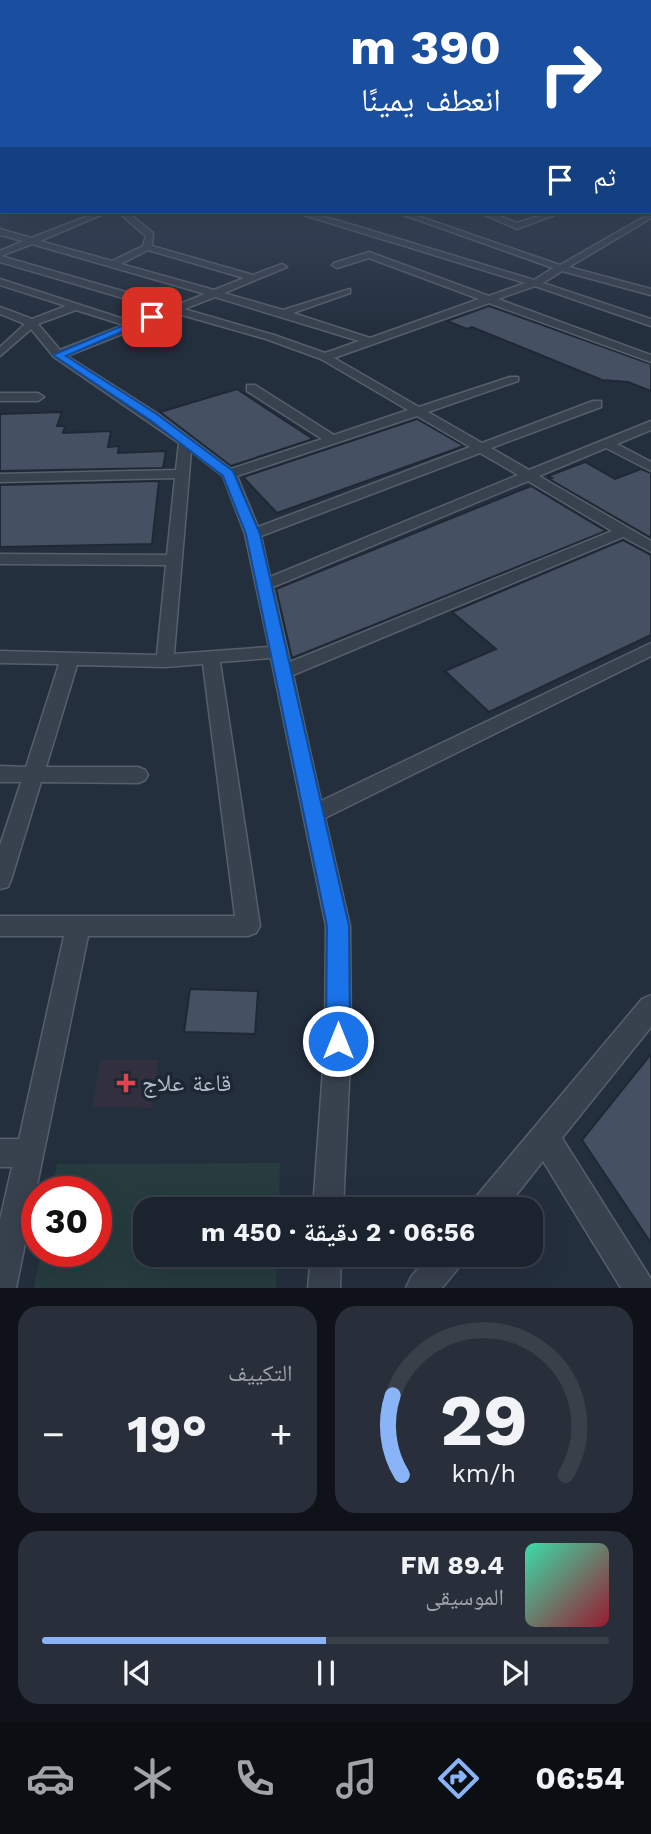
<!DOCTYPE html>
<html lang="ar">
<head>
<meta charset="utf-8">
<style>
	body { margin:0; font-family:"Work Sans","Noto Naskh Arabic",sans-serif; background:#282f3a; color:#f1f3f6; direction:rtl; height:100vh; display:flex; flex-direction:column; font-size:26px; white-space:nowrap }
	* { box-sizing:border-box; margin:0 }
	p { font-size:23px; color:#a0a4aa }
	.icon { flex:none; width:38px; height:38px; fill:none; stroke:currentColor; stroke-width:2; stroke-linecap:round; stroke-linejoin:round }
	.map { position:relative; height:1288px; overflow:hidden; direction:ltr }
	.drawer { display:flex; flex-direction:column; gap:18px; padding:18px; background:#0f1319; flex:1 }
	.drawer>* { flex:none }
	.banner { position:absolute; left:0px; top:0px; width:651px; height:214px; box-shadow:0 7px 28px #0002,0 0 0 2px #39404a; direction:rtl; background:#1a4fa0; color:#fff; overflow:hidden }
	.speed { position:absolute; left:21px; top:1176px; display:flex; gap:14px; font-size:35px; font-weight:700; text-align:center }
	.speed>* { display:grid; place-content:center; width:91px; height:91px; border-radius:50%; background:#1b232e; box-shadow:0 7px 28px #0002,0 0 0 2px #39404a; line-height:1 }
	.speed .limit { border:10px solid #d22; background:#fff; color:#111 }
	.pin { position:absolute; display:grid; place-items:center; width:60px; height:60px; color:#fff; margin:-30px; border-radius:14px; box-shadow:0 4px 10px #0006 }
	.me { position:absolute; width:77px; margin:-38px; rotate:0deg; stroke-linejoin:round; filter:drop-shadow(0 0 5px #0008) }
	.turn { display:flex; align-items:center; gap:24px; height:147px; padding:0 35px; font-size:32px }
	.turn .icon { width:91px; height:91px; stroke-width:2.5 }
	.turn b { display:block; font-size:49px; line-height:60px }
	.then { display:flex; align-items:center; height:66px; padding:0 35px; background:#0003; gap:14px; font-size:26px }
	.big { font-size:52px; font-weight:700; line-height:1.1 }
	.drawer .tile { flex:1; display:flex; flex-direction:column; justify-content:center; gap:10px; min-width:0; padding:0 24px; border-radius:21px; background:#282f3a }
	.drawer .dial { align-items:center; gap:0 }
	.dial svg { height:182px; overflow:visible; fill:none; stroke:#39404a; stroke-width:7; stroke-linecap:round; text-anchor:middle }
	.dial text { fill:#f1f3f6; stroke:none }
	.song { display:flex; align-items:center; gap:21px }
	.cover { width:84px; height:84px; border-radius:10px; background:linear-gradient(135deg,hsl(160 70% 55%),hsl(350 70% 35%)) }
	.played { height:7px; border-radius:4px; background:linear-gradient(90deg,#8ab4f8 50%,#39404a 50%) }
	.keys { display:flex; justify-content:space-around; direction:ltr }
	.heat { display:flex; justify-content:space-between; align-items:center; font-size:38px; direction:ltr }
	.drawer .tiles { flex:1; display:grid; gap:18px; grid-template-columns:1fr 1fr }
	.tile:last-child { grid-column:span 2 }
	.trip { position:absolute; left:133px; top:1197px; width:410px; height:70px; border-radius:21px; background:#1b232e; box-shadow:0 7px 28px #0002,0 0 0 2px #39404a; font-weight:700; line-height:70px; text-align:center; direction:rtl }
	.menu { display:flex; height:112px; justify-content:space-around; align-items:center; background:#0b0e12; color:#a0a4aa }
	.menu .icon { width:49px; height:49px }
	.menu .on { color:#8ab4f8 }
	.menu b { font-size:32px; color:#f1f3f6 }
	.map>svg:first-child { display:block }
	.medical { fill:#32303f }
	.green { fill:#263c3f }
	.building { fill:#455162; stroke:#1f2835; stroke-width:2 }
	.lines { fill:none; stroke-linecap:round; stroke-linejoin:round }
	.minor-casing { stroke:#565f6c; stroke-width:3 }
	.primary-casing { stroke:#414a57; stroke-width:4 }
	.minor { fill:#38414e; fill-rule:evenodd }
	.primary { fill:#56606e; fill-rule:evenodd }
	.route { fill:#1a73e8; stroke:#114b97; stroke-width:2 }
	.health-dot { fill:#e0444e; stroke:#1d2633; stroke-width:2.5 }
	.labels { text-anchor:middle; dominant-baseline:central; stroke-width:7; stroke-linejoin:round; paint-order:stroke }
	.near-poi-label { font-size:24px; fill:#b4bcc9; stroke:#1d2633; text-anchor:start }
</style>
</head>
<body>
<div class="map">
<svg width="651" height="1288" viewBox="0 0 651 1288">
	<rect width="100%" height="100%" fill="#242f3e"/>
	<polygon class="medical" points="100,1060 159,1060 152,1108 93,1106"/>
	<polygon class="green" points="280,1163 279,1209 145,1209 145,1255 277,1255 276,1288 34,1288 41,1251 96,1251 96,1192 52,1192 57,1164"/>
	<g class="building">
		<polygon points="489,306 651,364 651,391 628,382 602,380 472,327 467,329 447,321"/>
		<polygon points="237,389 313,439 231,466 160,412"/>
		<polygon points="62,412 57,426 65,426 63,433 111,431 108,447 119,446 118,453 166,451 163,468 0,471 0,414"/>
		<polygon points="417,419 464,446 277,513 243,477"/>
		<polygon points="585,462 615,479 641,469 651,473 651,538 549,479 552,478 548,476"/>
		<polygon points="159,481 152,544 0,547 0,485"/>
		<polygon points="531,486 606,531 292,658 276,589"/>
		<polygon points="623,540 651,555 651,635 489,712 445,671 496,649 452,612"/>
		<polygon points="190,989 258,991 255,1034 184,1032"/>
		<polygon points="651,1054 651,1243 582,1140"/>
	</g>
	<g class="lines">
		<defs>
			<g id="minor">
				<rect x="649" y="184" width="2" height="4"/>
				<path d="M 98,212 L 108,212 L 40,241 L 112,261 L 143,246 L 146,236 L 118,212 L 127,212 L 153,233 L 152,246 L 253,275 L 282,264 L 287,267 L 224,293 L 283,310 L 350,289 L 350,293 L 293,313 L 370,338 L 479,299 L 369,258 L 337,268 L 332,265 L 334,263 L 369,252 L 489,296 L 525,283 L 294,212 L 306,212 L 346,223 L 534,280 L 553,268 L 395,212 L 406,212 L 560,265 L 651,213 L 651,218 L 569,267 L 651,289 L 651,295 L 562,271 L 543,283 L 651,319 L 651,326 L 535,286 L 498,299 L 651,355 L 651,362 L 489,303 L 334,358 L 419,407 L 510,377 L 518,377 L 518,381 L 428,412 L 482,443 L 593,401 L 601,401 L 601,407 L 491,448 L 529,470 L 651,421 L 651,430 L 617,444 L 651,462 L 651,471 L 606,448 L 539,476 L 651,541 L 651,552 L 623,537 L 293,675 L 321,801 L 651,643 L 651,656 L 325,818 L 350,926 L 351,1041 L 343,1209 L 313,1209 L 325,1041 L 326,926 L 271,658 L 220,662 L 260,926 L 256,933 L 248,936 L 88,936 L 16,1288 L 0,1288 L 0,1220 L 12,1167 L 0,1167 L 0,1139 L 19,1139 L 64,936 L 0,936 L 0,916 L 235,916 L 203,664 L 165,667 L 77,665 L 46,767 L 138,767 L 145,770 L 148,775 L 145,780 L 138,783 L 41,782 L 11,880 L 8,887 L 0,889 L 0,845 L 21,782 L 0,782 L 0,766 L 26,767 L 59,664 L 0,663 L 0,651 L 157,655 L 166,565 L 0,564 L 0,554 L 167,555 L 175,478 L 0,482 L 0,474 L 176,470 L 179,443 L 54,357 L 31,329 L 0,356 L 0,347 L 25,324 L 0,314 L 0,307 L 32,319 L 66,306 L 0,285 L 0,279 L 133,322 L 164,310 L 0,262 L 0,251 L 23,241 L 0,235 L 0,229 L 31,238 ZM 32,244 L 205,294 L 174,306 L 1,256 ZM 148,250 L 244,278 L 214,290 L 121,264 ZM 215,297 L 359,341 L 325,353 L 274,335 L 184,309 ZM 76,310 L 124,325 L 60,350 L 38,324 ZM 175,313 L 266,339 L 321,359 L 408,410 L 334,435 L 255,385 L 247,385 L 247,391 L 322,439 L 231,469 L 158,414 L 67,356 ZM 417,416 L 470,447 L 258,527 L 237,476 ZM 191,451 L 223,476 L 245,534 L 269,647 L 174,654 ZM 480,453 L 518,475 L 270,577 L 261,536 ZM 528,481 L 612,531 L 290,662 L 273,587 Z"/>
				<polygon points="478,212 489,212 517,223 551,212 562,212 517,229"/>
				<polygon points="0,393 38,393 44,397 38,401 0,401"/>
				<polygon points="651,995 651,1027 562,1138 651,1279 651,1288 621,1288 543,1161 505,1209 471,1209 475,1198 642,999"/>
				<polygon points="311,1255 341,1255 340,1288 308,1288"/>
				<polygon points="429,1255 464,1255 460,1266 442,1288 406,1288 411,1277"/>
			</g>
			<rect id="primary" x="649" y="157" width="2" height="6"/>
		</defs>
		<use href="#minor" class="minor-casing"/>
		<use href="#primary" class="primary-casing"/>
		<use href="#minor" class="minor"/>
		<use href="#primary" class="primary"/>
	</g>
	<linearGradient id="sky" x2="0" y2="1"><stop stop-color="#141a22"/><stop offset="0.45" stop-color="#3f4d63"/><stop offset="1" stop-color="#3f4d63" stop-opacity="0"/></linearGradient>
	<rect width="651" height="328" fill="url(#sky)"/>
	<polygon class="route" points="148,315 156,317 66,356 158,415 233,471 260,534 349,926 350,1041 346,1049 338,1052 330,1049 326,1041 327,926 246,534 223,476 150,420 53,355"/>
	<path class="health-dot" d="M122.5 1072.5h7v7h7v7h-7v7h-7v-7h-7v-7h7z"/>
	<g class="labels">
		<g class="near-poi-label">
			<text x="142" y="1083">قاعة علاج</text>
		</g>
	</g>
</svg>
<div class="speed"><div class="limit">30</div></div>
<div class="pin" style="left:152px;top:317px;background:#d93025"><svg class="icon" aria-label="arrive" viewBox="0 0 24 24"><path d="M6 21V4h12l-3 4 3 4H6"/></svg></div>
<svg class="me" style="left:338px;top:1041px" viewBox="-20 -20 40 40"><circle r="17" fill="#1a73e8" stroke="#fff" stroke-width="3"/><path d="M0-11L8 9 0 5-8 9z" fill="#fff"/></svg>
<div class="trip">06:56 · 2 دقيقة · 450 m</div>
<div class="banner">
<div class="turn"><svg class="icon" aria-label="right" viewBox="0 0 24 24"><path d="M7 20v-9h11M14 6l5 5-5 5"/></svg><div><b>390 m</b>انعطف يمينًا</div></div>
<div class="then">ثم<svg class="icon" aria-label="arrive" viewBox="0 0 24 24"><path d="M6 21V4h12l-3 4 3 4H6"/></svg></div>
</div>
</div>
<section class="drawer">
<div class="tiles">
<div class="tile dial"><svg viewBox="0 0 100 80">
<path d="M14 69A42 42 0 1 1 86 69"/>
<path d="M14 69A42 42 0 0 1 10 34" stroke="#8ab4f8"/>
<text x="50" y="56" font-size="32" font-weight="700">29</text>
<text x="50" y="72" font-size="11">km/h</text>
</svg></div>
<div class="tile"><p>التكييف</p>
<div class="heat"><a>−</a><b class="big">19°</b><a>+</a></div>
</div>
<div class="tile">
<div class="song"><i class="cover"></i><div><b>89.4 FM</b><p>الموسيقى</p></div></div>
<div class="played"></div>
<div class="keys"><svg class="icon" aria-label="previous" viewBox="0 0 24 24"><path d="M18 5L8 12l10 7zM5 5v14"/></svg><svg class="icon" aria-label="pause" viewBox="0 0 24 24"><path d="M8 5v14M16 5v14"/></svg><svg class="icon" aria-label="next" viewBox="0 0 24 24"><path d="M6 5l10 7-10 7zM19 5v14"/></svg></div>
</div>
</div>
</section>
<nav class="menu">
<b>06:54</b>
<svg class="icon on" aria-label="directions" viewBox="0 0 24 24"><path d="M12 3l9 9-9 9-9-9zM9 14v-3h6M13 9l2 2-2 2"/></svg>
<svg class="icon" aria-label="music" viewBox="0 0 24 24"><path d="M9 18V5l10-2v13"/><circle cx="6" cy="18" r="3"/><circle cx="16" cy="16" r="3"/></svg>
<svg class="icon" aria-label="phone" viewBox="0 0 24 24"><path d="M5 4h4l2 5-3 2q2 4 5 5l2-3 5 2v4C11 20 4 13 5 4z"/></svg>
<svg class="icon" aria-label="climate" viewBox="0 0 24 24"><path d="M12 3v18M4 7l16 10M4 17L20 7"/></svg>
<svg class="icon" aria-label="car" viewBox="0 0 24 24"><path d="M5 17H2v-5l4-1 3-4h7l3 4 3 1v5h-3M9 17h6M6 11h13"/><circle cx="7" cy="17" r="2"/><circle cx="17" cy="17" r="2"/></svg>
</nav>
</body>
</html>
